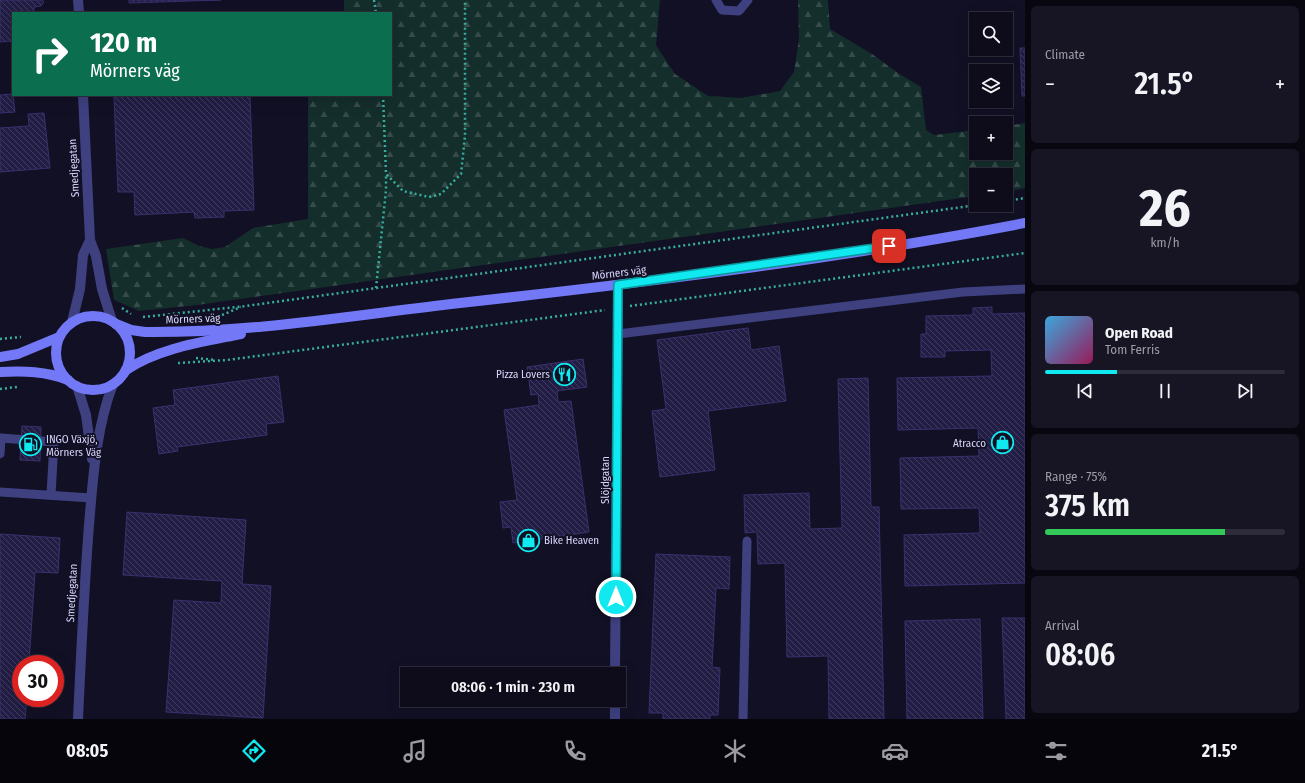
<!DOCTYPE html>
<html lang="en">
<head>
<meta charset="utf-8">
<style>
	body { margin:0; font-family:"Fira Sans Condensed",sans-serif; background:#171524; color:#f1f3f6; height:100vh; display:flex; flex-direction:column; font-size:15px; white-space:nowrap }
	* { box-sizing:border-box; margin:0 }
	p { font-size:13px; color:#9b9ba3 }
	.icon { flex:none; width:22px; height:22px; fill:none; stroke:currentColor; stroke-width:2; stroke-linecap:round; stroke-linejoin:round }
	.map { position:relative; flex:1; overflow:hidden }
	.drawer { display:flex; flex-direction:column; gap:6px; padding:6px; background:#08070f; width:280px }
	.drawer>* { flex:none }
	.guide { position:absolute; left:12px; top:12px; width:380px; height:84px; border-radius:0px; box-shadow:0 4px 16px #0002,0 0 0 1px #2e2c3a; background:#0b6e4f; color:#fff; overflow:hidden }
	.tools { position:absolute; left:969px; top:12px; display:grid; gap:8px }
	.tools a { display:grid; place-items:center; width:44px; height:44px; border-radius:0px; background:#0e0c1b; box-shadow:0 4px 16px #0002,0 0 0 1px #2e2c3a; font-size:20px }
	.speed { position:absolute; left:12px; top:655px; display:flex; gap:8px; font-size:20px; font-weight:700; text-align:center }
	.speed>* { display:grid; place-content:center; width:52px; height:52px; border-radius:50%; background:#0e0c1b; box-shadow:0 4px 16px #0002,0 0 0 1px #2e2c3a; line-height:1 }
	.speed .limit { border:6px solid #d22; background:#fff; color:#111 }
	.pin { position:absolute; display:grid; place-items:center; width:34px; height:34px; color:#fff; margin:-17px; border-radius:8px; box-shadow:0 2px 6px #0006 }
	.me { position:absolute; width:44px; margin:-22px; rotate:0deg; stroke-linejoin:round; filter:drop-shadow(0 0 3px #0008) }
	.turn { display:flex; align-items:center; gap:14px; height:84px; padding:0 12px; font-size:18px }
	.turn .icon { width:52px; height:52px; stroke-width:2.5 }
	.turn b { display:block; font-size:28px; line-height:34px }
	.big { font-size:30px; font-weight:600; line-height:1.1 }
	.drawer .widget { flex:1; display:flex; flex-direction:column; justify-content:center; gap:6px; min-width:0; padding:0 14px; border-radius:6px; background:#171524 }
	.drawer .dial { align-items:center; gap:0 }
	.dial b { font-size:52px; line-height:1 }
	.song { display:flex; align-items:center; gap:12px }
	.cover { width:48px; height:48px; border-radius:6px; background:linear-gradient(135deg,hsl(200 70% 55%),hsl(330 70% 35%)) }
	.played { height:4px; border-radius:2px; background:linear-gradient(90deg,#0fe9ef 30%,#2e2c3a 30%) }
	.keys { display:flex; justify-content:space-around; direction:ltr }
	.heat { display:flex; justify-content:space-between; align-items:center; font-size:22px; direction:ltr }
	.charge { height:6px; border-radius:3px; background:linear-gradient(90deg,#34c759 75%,#2e2c3a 0) }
	.trip { position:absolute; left:400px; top:667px; width:226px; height:40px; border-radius:0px; background:#0e0c1b; box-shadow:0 4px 16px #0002,0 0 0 1px #2e2c3a; font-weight:600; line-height:40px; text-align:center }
	.tab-bar { display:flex; height:64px; justify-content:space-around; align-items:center; background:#06050b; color:#9b9ba3 }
	.tab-bar .icon { width:28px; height:28px }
	.tab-bar .selected { color:#0fe9ef }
	.tab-bar b { font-size:18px; color:#f1f3f6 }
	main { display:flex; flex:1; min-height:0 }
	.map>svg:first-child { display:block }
	.forest { fill:url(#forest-firs) }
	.building { fill:url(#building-back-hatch); stroke:#39316e }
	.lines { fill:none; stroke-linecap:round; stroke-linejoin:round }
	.path { stroke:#37af9f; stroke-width:2.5; stroke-dasharray:2 3; stroke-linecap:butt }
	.service { stroke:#3e4080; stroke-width:9 }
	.minor { stroke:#3e4080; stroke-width:10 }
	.secondary { stroke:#7379f6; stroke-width:10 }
	.route-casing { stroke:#0a979b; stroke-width:10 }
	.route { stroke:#0fe9ef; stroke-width:7 }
	.labels { text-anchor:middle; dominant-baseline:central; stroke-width:4; stroke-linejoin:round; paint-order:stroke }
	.street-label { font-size:11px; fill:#d7d6fc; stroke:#121024 }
	.poi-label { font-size:11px; fill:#d7d6fc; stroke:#121024; text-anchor:end }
</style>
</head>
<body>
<main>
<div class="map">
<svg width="1025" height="719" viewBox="0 0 1025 719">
	<defs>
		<pattern id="forest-firs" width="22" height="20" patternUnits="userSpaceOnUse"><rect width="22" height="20" fill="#142e2b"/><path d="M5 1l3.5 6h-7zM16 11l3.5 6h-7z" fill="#354c4b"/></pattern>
		<pattern id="building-back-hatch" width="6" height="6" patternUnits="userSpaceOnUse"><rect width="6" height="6" fill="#221d44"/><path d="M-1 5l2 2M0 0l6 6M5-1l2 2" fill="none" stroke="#413d60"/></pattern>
	</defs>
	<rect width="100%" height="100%" fill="#121024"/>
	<polygon class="forest" points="344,0 660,0 656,45 675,74 708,96 741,98 780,91 794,72 799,39 798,0 828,0 830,29 872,54 898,73 921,87 926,130 934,135 976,130 976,153 1006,153 1006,126 1025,123 1025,188 1006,192 1006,175 976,175 976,196 197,305 139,311 114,300 106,249 183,238 199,246 212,249 225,247 253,228 308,219 308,95 391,95 391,13 323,13 344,12"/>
	<g class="building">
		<polygon points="0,0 42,0 44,2 41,6 34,7 34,13 13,13 13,41 0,42"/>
		<polygon points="129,0 221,0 129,3"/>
		<polygon points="1020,48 1025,48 1025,96 1022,96"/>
		<polygon points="13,94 15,112 0,113 0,95"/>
		<polygon points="130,95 250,95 254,210 224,211 224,217 195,218 194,212 135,215 134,192 118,192 114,97 130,96"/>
		<polygon points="44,113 50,168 0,172 0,128 29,126 28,114"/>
		<polygon points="992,307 992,314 1025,313 1025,583 905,586 904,535 980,533 979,508 901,509 900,458 979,456 978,428 898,430 897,378 992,376 991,350 945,351 945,357 921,357 921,334 926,334 926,316 973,315 973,308"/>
		<polygon points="748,328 751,350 779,346 786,401 708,411 715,470 660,477 652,411 666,409 657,340"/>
		<polygon points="583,359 587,387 557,391 558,402 571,401 589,532 513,543 511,527 503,528 500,502 517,500 504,410 539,405 538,394 531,395 527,367"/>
		<polygon points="278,376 284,422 266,424 267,435 177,447 178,451 159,454 153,408 175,405 173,390"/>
		<polygon points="868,378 871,507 879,507 884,719 829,719 828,656 787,657 785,563 758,564 757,532 745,533 744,495 809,493 810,529 842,528 838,379"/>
		<polygon points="22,426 41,427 40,461 20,460"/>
		<polygon points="127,512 246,520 242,584 271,586 263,718 166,712 174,600 221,603 222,581 123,575"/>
		<polygon points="0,534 60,538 58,573 35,572 29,664 21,664 21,698 27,698 25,719 0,719"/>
		<polygon points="656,554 730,557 729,589 716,588 712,667 720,668 718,715 710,715 710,719 663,719 663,713 649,713"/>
		<polygon points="1002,618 1025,618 1025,719 1006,719"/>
		<polygon points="980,619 983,719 907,719 905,621"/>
	</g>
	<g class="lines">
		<g class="path">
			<polyline points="374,0 376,13"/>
			<polyline points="383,95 386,174 403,191 429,197 441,194 461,174 465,136 465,0"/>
			<polyline points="1006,201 1025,198"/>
			<polyline points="376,288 386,190 386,175"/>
			<polyline points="630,306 1025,253"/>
			<polyline points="122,308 131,314"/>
			<polyline points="222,315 241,307"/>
			<polyline points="143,317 246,306 977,205"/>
			<polyline points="0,339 21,337"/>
			<polyline points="196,358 215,360"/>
			<polyline points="178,363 227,360 605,310"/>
			<polyline points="0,389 17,387"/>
		</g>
		<g class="service">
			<polyline points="716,0 722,10 739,11 748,0"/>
			<polyline points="618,334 963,292 1025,289"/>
			<polyline points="0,454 1,438 54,442 51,495"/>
			<polyline points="0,492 91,498"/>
			<polyline points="743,719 747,541"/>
		</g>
		<g class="minor">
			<polyline points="78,0 79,13"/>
			<polyline points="83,95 90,240 96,256 102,289 112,321"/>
			<polyline points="72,322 80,289 83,255 90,240"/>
			<polyline points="77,386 86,415 92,459"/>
			<polyline points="615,674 618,285"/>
			<path d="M 78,719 C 81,654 84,589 89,525 C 93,478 96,428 113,384"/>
			<polyline points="615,719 615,700"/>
		</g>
		<g class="secondary">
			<circle cx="93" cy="353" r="37"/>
			<path d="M 116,324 L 131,330 L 145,332 C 252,333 354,315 460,303 C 649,282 838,259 1025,223"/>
			<polyline points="0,357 18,354 59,337"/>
			<path d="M 126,370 C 159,348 202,342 241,334"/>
			<path d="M 0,372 C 24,371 46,371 68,380"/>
		</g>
	</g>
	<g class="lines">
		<defs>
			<polyline id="route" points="616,597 618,285 889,246"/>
		</defs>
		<use href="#route" class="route-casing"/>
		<use href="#route" class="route"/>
	</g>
	<defs>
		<symbol id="restaurant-ring" viewBox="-11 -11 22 22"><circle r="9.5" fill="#121024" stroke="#0fe9ef" stroke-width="1.5"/><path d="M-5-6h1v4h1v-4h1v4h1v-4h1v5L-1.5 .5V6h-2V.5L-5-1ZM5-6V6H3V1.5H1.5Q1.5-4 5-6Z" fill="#0fe9ef"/></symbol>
		<symbol id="shop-ring" viewBox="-11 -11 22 22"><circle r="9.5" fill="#121024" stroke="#0fe9ef" stroke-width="1.5"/><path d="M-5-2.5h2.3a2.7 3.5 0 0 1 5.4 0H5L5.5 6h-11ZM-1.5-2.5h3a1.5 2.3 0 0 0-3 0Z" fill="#0fe9ef"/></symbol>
		<symbol id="fuel-ring" viewBox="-11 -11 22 22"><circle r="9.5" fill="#121024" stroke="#0fe9ef" stroke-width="1.5"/><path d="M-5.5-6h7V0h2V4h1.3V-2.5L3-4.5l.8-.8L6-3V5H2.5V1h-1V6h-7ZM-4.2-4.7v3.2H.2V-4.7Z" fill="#0fe9ef"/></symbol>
	</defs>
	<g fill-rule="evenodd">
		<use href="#restaurant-ring" x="552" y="362" width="25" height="25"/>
		<use href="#shop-ring" x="990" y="430" width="25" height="25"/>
		<use href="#fuel-ring" x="18" y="432" width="25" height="25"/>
		<use href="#shop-ring" x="516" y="528" width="25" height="25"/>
	</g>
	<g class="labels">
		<g class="street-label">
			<text transform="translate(74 168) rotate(-93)">Smedjegatan</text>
			<text transform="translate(619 273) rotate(-7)">Mörners väg</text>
			<text transform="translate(193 319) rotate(-2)">Mörners väg</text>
			<text transform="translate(605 480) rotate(-90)">Slöjdgatan</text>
			<text transform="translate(72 593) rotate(-87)">Smedjegatan</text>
		</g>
		<g class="poi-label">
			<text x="550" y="374">Pizza Lovers</text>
			<text x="46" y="439" text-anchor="start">INGO Växjö,<tspan x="46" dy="13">Mörners Väg</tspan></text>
			<text x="986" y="443">Atracco</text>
			<text x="544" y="540" text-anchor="start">Bike Heaven</text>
		</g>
	</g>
</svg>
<div class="tools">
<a><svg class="icon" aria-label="search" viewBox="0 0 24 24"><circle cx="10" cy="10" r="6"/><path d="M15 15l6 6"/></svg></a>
<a><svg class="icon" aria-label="layers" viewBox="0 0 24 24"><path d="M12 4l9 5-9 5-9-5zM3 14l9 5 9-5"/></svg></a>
<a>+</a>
<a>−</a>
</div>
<div class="speed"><div class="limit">30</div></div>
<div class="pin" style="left:889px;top:246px;background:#d93025"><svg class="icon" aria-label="arrive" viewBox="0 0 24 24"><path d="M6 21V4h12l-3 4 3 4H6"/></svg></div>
<svg class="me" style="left:616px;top:597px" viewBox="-20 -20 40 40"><circle r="17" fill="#0fe9ef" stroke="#fff" stroke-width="3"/><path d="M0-11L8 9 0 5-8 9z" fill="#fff"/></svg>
<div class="trip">08:06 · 1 min · 230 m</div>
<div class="guide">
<div class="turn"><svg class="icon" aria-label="right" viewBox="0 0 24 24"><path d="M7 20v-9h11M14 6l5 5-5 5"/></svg><div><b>120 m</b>Mörners väg</div></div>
</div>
</div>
<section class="drawer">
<div class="widget"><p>Climate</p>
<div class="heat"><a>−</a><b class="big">21.5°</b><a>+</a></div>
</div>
<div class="widget dial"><b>26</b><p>km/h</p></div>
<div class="widget">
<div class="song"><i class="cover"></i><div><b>Open Road</b><p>Tom Ferris</p></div></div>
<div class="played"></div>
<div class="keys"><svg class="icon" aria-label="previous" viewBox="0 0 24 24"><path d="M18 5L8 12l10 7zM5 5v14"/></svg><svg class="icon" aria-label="pause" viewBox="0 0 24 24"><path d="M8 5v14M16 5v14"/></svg><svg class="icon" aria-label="next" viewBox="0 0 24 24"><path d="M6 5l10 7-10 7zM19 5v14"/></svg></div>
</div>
<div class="widget"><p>Range · 75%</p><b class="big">375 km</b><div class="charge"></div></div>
<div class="widget"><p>Arrival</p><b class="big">08:06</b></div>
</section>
</main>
<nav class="tab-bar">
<b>08:05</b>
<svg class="icon selected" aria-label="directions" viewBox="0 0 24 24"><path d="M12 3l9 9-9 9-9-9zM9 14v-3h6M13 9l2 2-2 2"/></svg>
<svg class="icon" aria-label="music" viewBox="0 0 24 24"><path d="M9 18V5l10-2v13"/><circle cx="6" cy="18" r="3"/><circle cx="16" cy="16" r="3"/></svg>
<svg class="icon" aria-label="phone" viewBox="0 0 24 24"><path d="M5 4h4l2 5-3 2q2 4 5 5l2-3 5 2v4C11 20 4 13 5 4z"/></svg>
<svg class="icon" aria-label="climate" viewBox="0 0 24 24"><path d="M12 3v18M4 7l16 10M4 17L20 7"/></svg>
<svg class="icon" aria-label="car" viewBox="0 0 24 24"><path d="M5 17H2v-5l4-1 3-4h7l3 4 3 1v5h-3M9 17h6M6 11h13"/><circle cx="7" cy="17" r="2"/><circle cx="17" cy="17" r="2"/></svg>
<svg class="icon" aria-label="filters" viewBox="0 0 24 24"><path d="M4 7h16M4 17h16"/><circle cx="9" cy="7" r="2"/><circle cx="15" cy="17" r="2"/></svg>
<b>21.5°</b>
</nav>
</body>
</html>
